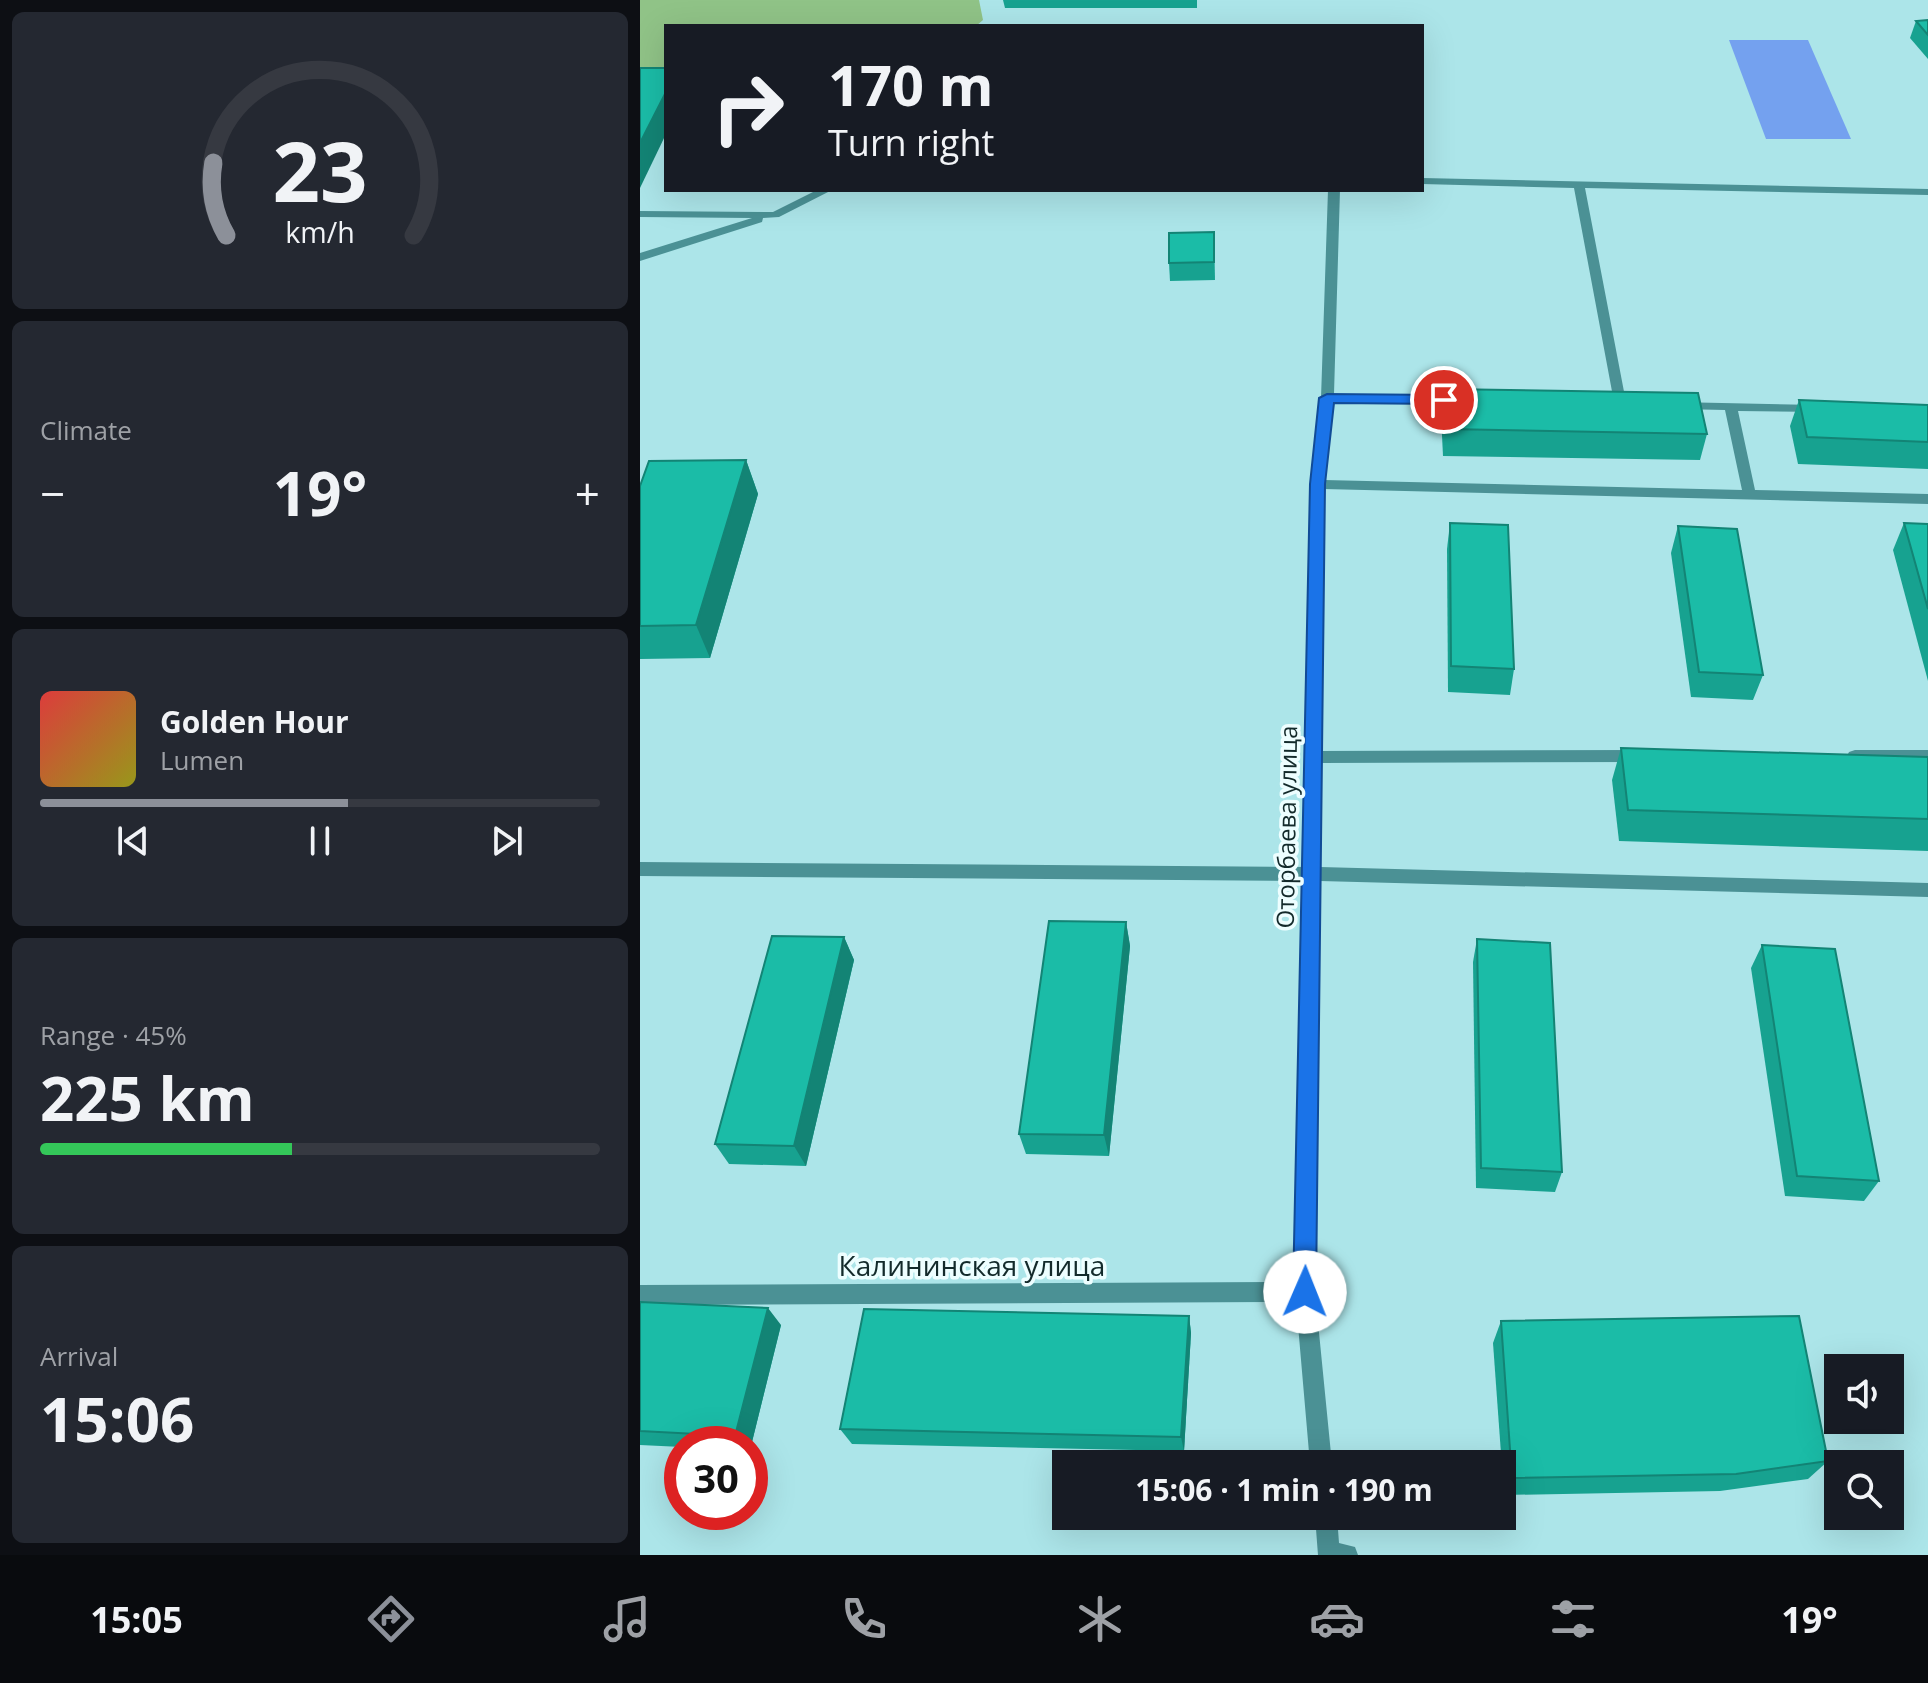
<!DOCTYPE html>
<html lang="en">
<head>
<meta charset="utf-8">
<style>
	body { margin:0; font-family:"Open Sans",sans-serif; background:#242831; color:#f1f3f6; height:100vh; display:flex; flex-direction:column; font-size:30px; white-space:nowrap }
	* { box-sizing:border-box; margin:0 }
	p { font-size:26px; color:#9ea1a6 }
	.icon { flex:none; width:44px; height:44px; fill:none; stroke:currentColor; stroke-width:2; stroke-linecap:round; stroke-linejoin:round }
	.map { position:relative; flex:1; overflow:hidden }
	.drawer { display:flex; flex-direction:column; gap:12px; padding:12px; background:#0d0f14; width:640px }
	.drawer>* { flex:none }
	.guide { position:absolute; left:24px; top:24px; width:760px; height:168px; border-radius:0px; box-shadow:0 8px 32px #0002; background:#171b24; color:#f1f3f6; overflow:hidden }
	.buttons { position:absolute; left:1184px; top:1354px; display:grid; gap:16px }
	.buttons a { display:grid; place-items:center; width:80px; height:80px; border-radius:0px; background:#171b24; box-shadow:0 8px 32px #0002; font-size:40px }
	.speed { position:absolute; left:24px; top:1426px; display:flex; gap:16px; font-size:40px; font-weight:700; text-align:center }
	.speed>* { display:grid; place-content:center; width:104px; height:104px; border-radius:50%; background:#171b24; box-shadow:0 8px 32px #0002; line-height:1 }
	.speed .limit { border:12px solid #d22; background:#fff; color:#111 }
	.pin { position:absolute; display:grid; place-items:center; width:68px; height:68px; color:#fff; margin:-34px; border:4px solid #fff; border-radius:50%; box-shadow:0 2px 8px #0007 }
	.me { position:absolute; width:88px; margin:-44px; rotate:1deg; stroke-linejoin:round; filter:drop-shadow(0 0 6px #0008) }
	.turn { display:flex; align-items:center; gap:28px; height:168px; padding:0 32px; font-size:36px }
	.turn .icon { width:104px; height:104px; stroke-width:2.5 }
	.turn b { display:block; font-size:56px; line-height:68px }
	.big { font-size:60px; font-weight:700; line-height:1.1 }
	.drawer .tile { flex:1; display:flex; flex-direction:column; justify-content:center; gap:12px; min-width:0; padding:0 28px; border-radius:12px; background:#242831 }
	.drawer .dial { align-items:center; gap:0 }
	.dial svg { height:208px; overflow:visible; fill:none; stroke:#363941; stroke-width:7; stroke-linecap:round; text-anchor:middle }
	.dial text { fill:#f1f3f6; stroke:none }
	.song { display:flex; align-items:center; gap:24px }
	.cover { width:96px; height:96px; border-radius:12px; background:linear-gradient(135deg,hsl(0 70% 55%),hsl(60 70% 35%)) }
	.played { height:8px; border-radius:4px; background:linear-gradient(90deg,#8c9099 55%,#363941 55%) }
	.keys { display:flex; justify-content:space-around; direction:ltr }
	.heat { display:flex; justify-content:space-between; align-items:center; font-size:44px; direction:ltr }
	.charge { height:12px; border-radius:6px; background:linear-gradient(90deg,#34c759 45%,#363941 0) }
	.trip { position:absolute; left:412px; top:1450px; width:464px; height:80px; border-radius:0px; background:#171b24; box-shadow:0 8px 32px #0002; font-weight:700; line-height:80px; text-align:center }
	.dock { display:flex; height:128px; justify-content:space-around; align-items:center; background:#090b0e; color:#9ea1a6 }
	.dock .icon { width:56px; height:56px }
	.dock .active { color:#8c9099 }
	.dock b { font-size:36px; color:#f1f3f6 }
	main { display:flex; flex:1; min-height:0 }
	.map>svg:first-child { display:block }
	.green { fill:#90c387 }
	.water { fill:#74a1ef }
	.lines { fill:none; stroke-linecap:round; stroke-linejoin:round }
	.service { fill:#4b9195; fill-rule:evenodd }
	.minor { fill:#4b9195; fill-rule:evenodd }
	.wall { fill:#17a290 }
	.shaded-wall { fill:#138475 }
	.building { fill:#1bbca7; stroke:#138475; stroke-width:2 }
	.route { fill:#1a73e8; stroke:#114b97; stroke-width:2 }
	.labels { text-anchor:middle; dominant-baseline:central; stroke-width:7; stroke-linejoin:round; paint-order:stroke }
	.street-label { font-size:24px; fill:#132a2b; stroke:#edfeff }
	.near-street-label { font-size:28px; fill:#132a2b; stroke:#edfeff }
</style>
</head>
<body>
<main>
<section class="drawer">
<div class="tile dial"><svg viewBox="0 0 100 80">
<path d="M14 69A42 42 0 1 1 86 69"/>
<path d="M14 69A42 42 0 0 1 9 41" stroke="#8c9099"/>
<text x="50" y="56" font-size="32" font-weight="700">23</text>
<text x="50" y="72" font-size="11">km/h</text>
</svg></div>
<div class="tile"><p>Climate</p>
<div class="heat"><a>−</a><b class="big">19°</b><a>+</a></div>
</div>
<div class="tile">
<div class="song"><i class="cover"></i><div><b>Golden Hour</b><p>Lumen</p></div></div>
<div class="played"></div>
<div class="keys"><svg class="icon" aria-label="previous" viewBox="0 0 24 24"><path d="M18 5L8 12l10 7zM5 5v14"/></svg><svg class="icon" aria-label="pause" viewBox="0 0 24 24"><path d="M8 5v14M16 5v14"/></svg><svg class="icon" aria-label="next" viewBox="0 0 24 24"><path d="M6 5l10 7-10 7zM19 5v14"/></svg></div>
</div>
<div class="tile"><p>Range · 45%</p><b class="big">225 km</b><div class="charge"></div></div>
<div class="tile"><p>Arrival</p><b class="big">15:06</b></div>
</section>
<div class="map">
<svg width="1288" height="1555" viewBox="0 0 1288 1555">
	<rect width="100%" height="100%" fill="#ace5e9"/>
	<polygon class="green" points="0,0 339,0 343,20 336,26 26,26 26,85 0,75"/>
	<polygon class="water" points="1089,40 1168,40 1211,139 1126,139"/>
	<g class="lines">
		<g class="service">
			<polygon points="782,178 1288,189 1288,195 945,188 986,402 980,406 974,402 934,188 782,184"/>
			<polygon points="177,190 192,190 139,217 123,218 122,222 0,261 0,253 112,218 0,217 0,211 133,212"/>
			<polygon points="0,862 671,867 677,869 679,874 677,879 671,881 0,876"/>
		</g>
		<g class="minor">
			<polygon points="688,190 700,190 694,394 821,396 827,400 821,404 693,402 684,480 1102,490 1085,410 1040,409 1035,408 1035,402 1177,405 1183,409 1182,412 1098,411 1115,490 1288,494 1288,504 684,489 681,751 1000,750 1006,752 1008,756 1006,760 1000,762 681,763 680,867 1288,883 1288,897 680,881 675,1292 692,1464 670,1464 656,1302 0,1305 0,1285 655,1282 670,484 681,398"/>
			<polygon points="1215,750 1288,750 1288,762 1215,762 1209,760 1207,756 1209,752"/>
			<polygon points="675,1516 697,1516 699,1543 715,1547 718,1555 678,1555"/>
		</g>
	</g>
	<g class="wall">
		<polygon points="363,0 557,0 557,8 365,8"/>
		<polygon points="1288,20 1288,59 1270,38 1276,21"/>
		<polygon points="574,232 575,280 530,281 529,263"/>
		<polygon points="803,389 1067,434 1060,460 803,456 801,415"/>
		<polygon points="1159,400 1288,405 1288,469 1158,464 1150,426"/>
		<polygon points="106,460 118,494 70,658 0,659 0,486"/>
		<polygon points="810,523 874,669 870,695 808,692 807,549"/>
		<polygon points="1264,523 1288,524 1288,681 1253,550"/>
		<polygon points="1038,526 1123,675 1113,700 1051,697 1031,553"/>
		<polygon points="981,748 1288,757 1288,851 979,841 972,780"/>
		<polygon points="486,922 490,946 469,1156 386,1154 379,1134"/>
		<polygon points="204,937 214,960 166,1166 89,1164 75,1144"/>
		<polygon points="837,939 922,1172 915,1192 836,1188 833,962"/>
		<polygon points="1122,945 1239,1181 1224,1201 1145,1196 1111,968"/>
		<polygon points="0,1302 141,1325 110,1450 110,1444 42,1444 42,1447 0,1445"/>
		<polygon points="549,1316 551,1333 544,1451 212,1444 200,1429"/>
		<polygon points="861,1321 1188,1461 1168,1479 1080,1491 864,1495 853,1343"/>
	</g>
	<g class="shaded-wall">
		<polygon points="26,92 26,134 0,188 0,143"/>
		<polygon points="106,460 118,494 70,658 56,625"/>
		<polygon points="486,922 490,946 469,1156 464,1135"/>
		<polygon points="204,937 214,960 166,1166 154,1146"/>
		<polygon points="128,1308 141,1325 110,1450 110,1444 104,1444 95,1436"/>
		<polygon points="549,1316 551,1333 544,1451 541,1437"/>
	</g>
	<g class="building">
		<polygon points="1288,20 1288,35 1276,21"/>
		<polygon points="0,68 26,68 26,92 0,143"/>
		<polygon points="574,232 574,262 529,263 529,233"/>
		<polygon points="803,389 1058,393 1067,434 806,429"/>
		<polygon points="1159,400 1288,405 1288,442 1167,437"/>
		<polygon points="106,460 56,625 0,626 0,486 9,461"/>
		<polygon points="810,523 868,525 874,669 811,666"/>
		<polygon points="1264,523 1288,524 1288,609"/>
		<polygon points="1038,526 1097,529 1123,675 1059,672"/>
		<polygon points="981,748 1288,757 1288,819 988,810"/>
		<polygon points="409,921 486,922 464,1135 379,1134"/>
		<polygon points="132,936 204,937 154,1146 75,1144"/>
		<polygon points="837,939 910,943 922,1172 841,1168"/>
		<polygon points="1122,945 1195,949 1239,1181 1157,1176"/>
		<polygon points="0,1302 128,1308 95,1436 0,1431"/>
		<polygon points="224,1309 549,1316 541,1437 200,1429"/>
		<polygon points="1159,1316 1188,1461 1096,1474 872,1478 861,1321"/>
	</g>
	<polygon class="route" points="687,394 804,395 811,400 804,404 694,403 685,484 676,1292 673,1300 665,1303 656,1300 653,1292 670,484 679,398"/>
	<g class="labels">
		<g class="street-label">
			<text transform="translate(646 827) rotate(-89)">Оторбаева улица</text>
		</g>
		<g class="near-street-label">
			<text x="332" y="1265">Калининская улица</text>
		</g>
	</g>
</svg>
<div class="buttons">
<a><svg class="icon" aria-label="sound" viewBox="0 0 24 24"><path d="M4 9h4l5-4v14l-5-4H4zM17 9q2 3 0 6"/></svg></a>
<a><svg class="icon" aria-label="search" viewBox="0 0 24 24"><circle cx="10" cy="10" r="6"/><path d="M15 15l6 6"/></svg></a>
</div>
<div class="speed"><div class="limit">30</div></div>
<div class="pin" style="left:804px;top:400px;background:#d93025"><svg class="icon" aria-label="arrive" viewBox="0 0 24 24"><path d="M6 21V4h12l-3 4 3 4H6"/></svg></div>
<svg class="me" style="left:665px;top:1292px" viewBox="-20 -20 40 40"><circle r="19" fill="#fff"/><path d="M0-13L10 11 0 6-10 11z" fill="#1a73e8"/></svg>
<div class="trip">15:06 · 1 min · 190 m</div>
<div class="guide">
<div class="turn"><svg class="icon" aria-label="right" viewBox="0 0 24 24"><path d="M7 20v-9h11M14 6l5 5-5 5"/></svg><div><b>170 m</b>Turn right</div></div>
</div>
</div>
</main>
<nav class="dock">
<b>15:05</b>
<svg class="icon active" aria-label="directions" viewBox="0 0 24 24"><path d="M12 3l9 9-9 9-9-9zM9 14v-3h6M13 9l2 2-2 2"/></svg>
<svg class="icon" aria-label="music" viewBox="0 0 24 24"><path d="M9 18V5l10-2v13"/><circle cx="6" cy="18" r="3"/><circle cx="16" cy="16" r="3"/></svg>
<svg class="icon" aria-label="phone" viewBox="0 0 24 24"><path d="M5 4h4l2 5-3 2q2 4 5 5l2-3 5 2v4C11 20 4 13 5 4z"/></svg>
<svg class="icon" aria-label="climate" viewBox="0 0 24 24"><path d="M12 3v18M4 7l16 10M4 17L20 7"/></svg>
<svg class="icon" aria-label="car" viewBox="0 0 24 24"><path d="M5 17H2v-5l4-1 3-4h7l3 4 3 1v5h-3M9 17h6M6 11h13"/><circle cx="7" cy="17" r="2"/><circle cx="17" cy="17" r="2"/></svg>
<svg class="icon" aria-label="filters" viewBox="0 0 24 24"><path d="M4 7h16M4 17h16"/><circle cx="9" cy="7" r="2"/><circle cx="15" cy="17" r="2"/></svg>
<b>19°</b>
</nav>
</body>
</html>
